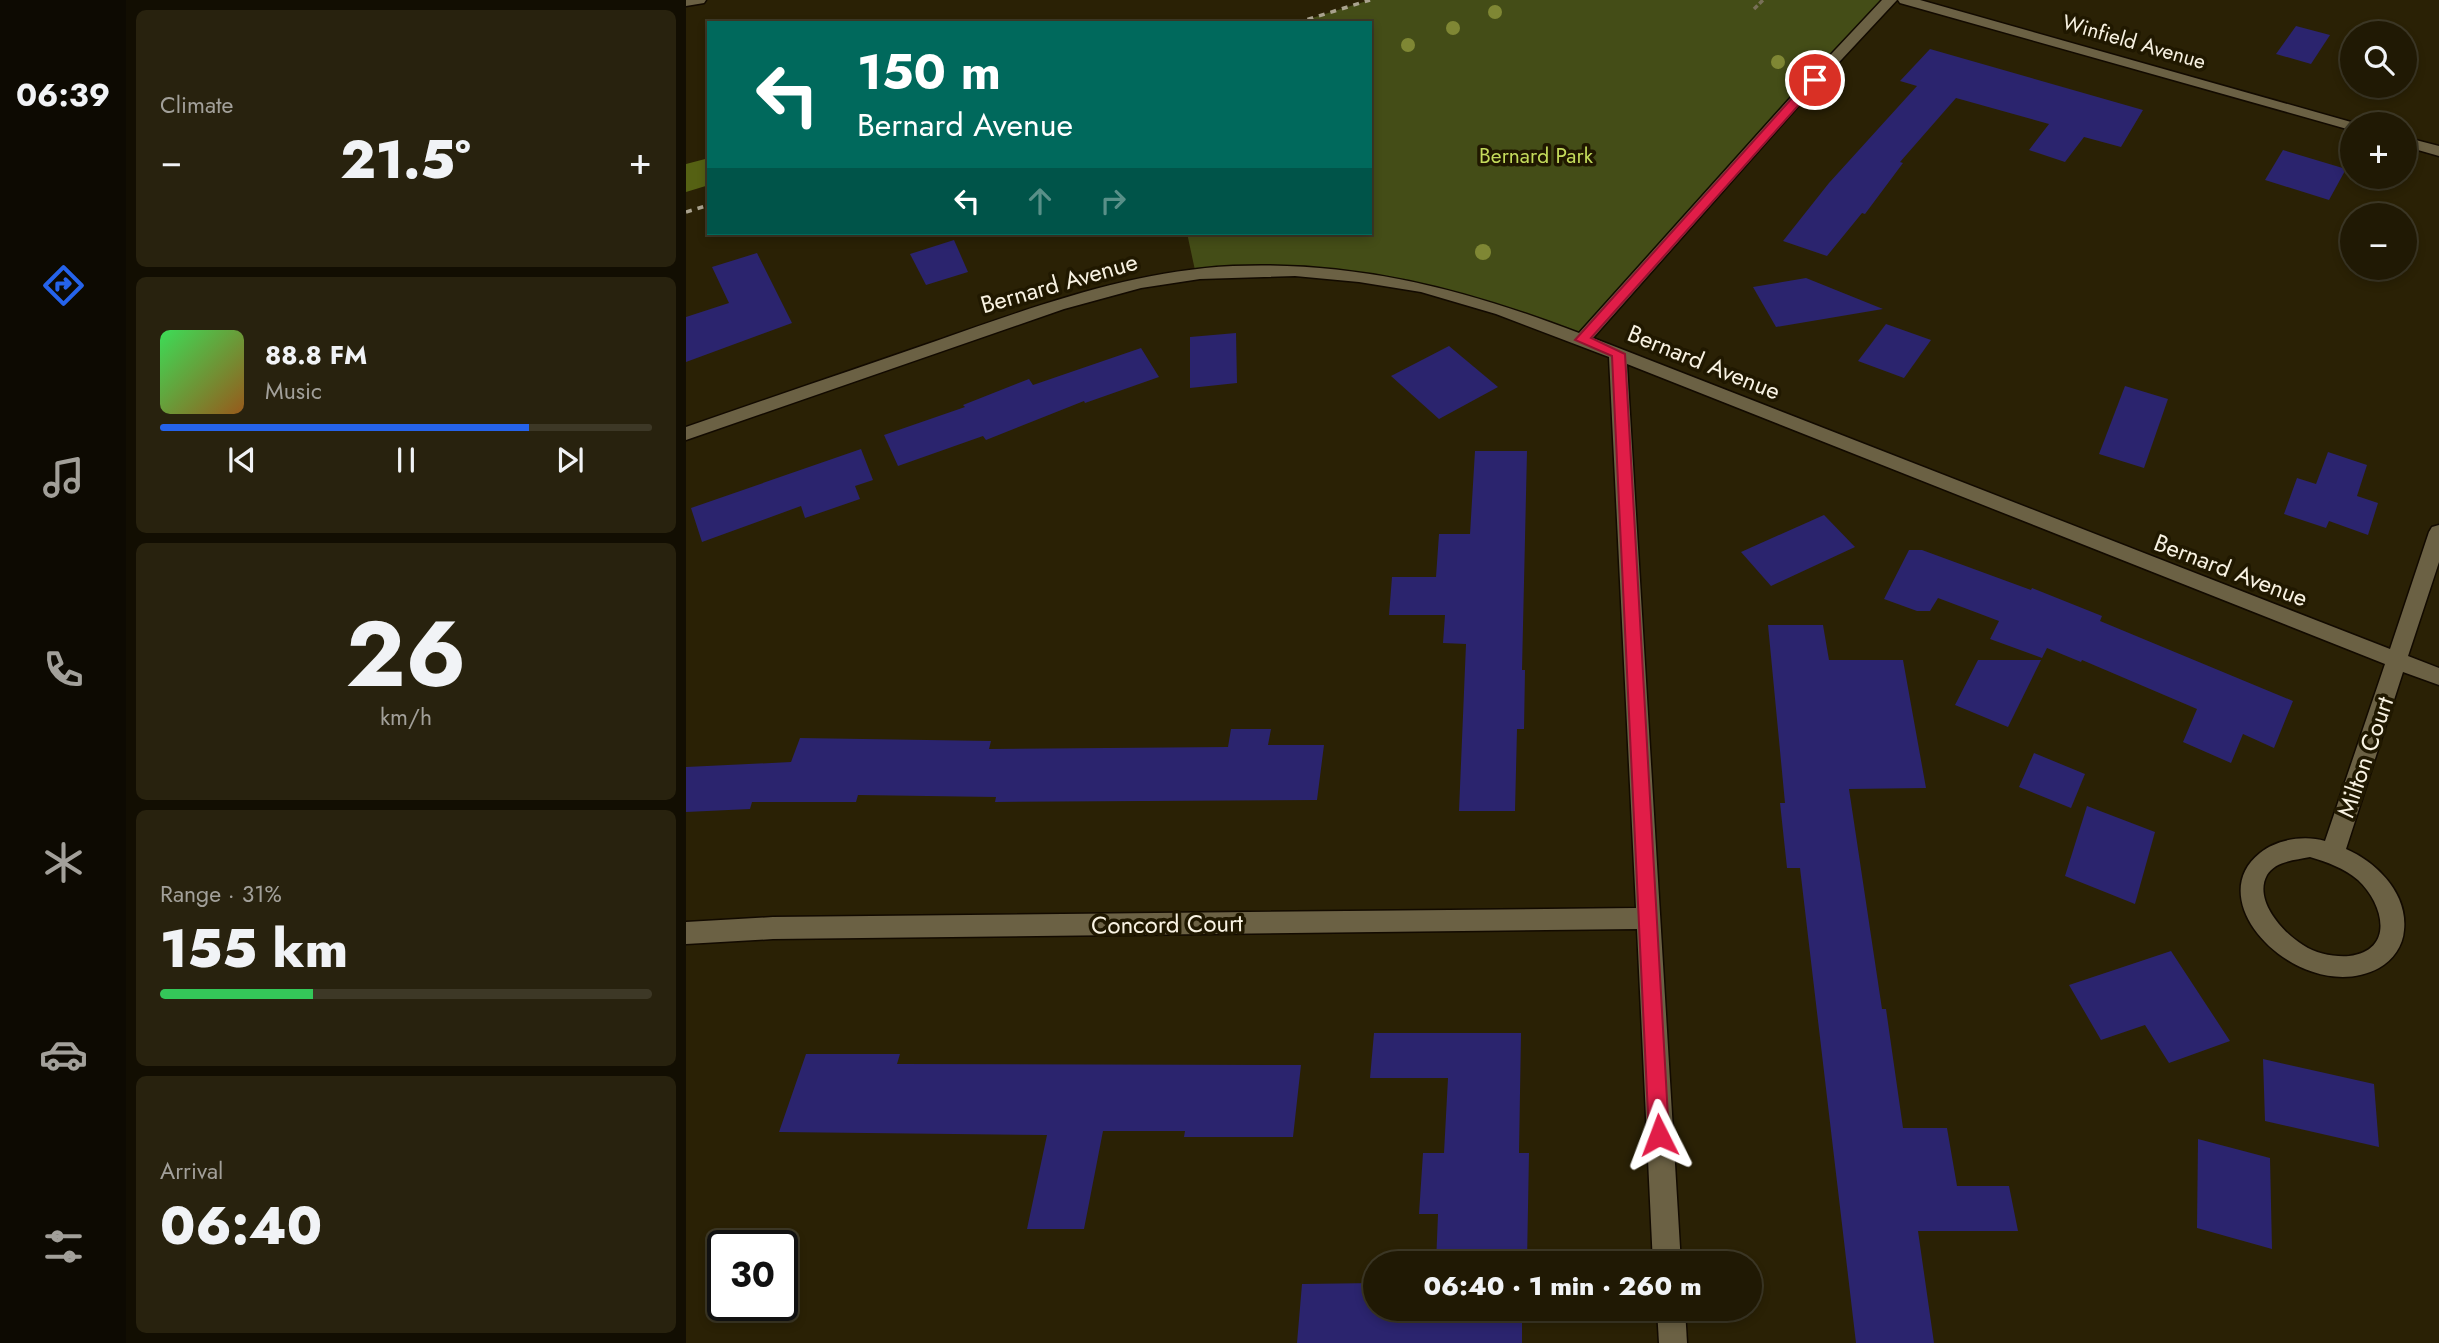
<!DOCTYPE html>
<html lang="en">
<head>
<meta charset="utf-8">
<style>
	body { margin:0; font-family:Jost,sans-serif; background:#28220e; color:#f1f3f6; height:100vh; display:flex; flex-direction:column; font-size:26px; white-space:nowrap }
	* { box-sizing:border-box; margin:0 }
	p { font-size:23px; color:#a2a09a }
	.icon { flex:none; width:38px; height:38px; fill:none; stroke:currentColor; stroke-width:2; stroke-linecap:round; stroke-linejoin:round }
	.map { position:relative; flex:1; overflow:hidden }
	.sheet { display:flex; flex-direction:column; gap:10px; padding:10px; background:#120e02; width:560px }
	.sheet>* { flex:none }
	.guide { position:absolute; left:21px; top:21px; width:665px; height:214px; border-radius:0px; box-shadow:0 4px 10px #0003,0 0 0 2px #3d3826; background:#00695c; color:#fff; overflow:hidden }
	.fabs { position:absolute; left:1654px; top:21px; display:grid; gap:14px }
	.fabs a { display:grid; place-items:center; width:77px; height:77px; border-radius:50%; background:#201904; box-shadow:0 4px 10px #0003,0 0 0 2px #3d3826; font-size:35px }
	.speed { position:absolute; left:21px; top:1230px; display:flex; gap:14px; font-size:35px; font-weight:700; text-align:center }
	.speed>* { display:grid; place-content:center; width:91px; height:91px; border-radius:50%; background:#201904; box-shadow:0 4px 10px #0003,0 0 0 2px #3d3826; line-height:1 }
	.speed .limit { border:4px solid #111; border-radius:10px; background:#fff; color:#111 }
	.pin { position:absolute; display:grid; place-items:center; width:60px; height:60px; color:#fff; margin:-30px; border:4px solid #fff; border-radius:50%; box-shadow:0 2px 7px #0007 }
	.me { position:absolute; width:77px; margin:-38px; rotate:357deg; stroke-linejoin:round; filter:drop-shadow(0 0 5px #0008) }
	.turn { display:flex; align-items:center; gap:24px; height:147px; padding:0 35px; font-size:32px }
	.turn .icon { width:91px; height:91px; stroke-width:2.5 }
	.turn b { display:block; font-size:49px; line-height:60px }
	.lanes { display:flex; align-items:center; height:66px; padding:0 35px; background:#0003; justify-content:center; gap:35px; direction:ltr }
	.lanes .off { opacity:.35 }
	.big { font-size:52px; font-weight:800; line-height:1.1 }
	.sheet .widget { flex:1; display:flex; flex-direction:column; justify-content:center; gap:10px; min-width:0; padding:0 24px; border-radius:10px; background:#28220e }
	.sheet .dial { align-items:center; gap:0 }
	.dial b { font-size:91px; line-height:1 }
	.song { display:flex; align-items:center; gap:21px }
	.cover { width:84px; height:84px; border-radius:10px; background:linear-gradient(135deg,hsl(130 70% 55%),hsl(30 70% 35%)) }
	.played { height:7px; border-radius:4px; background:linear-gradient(90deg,#2563eb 75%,#3d3826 75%) }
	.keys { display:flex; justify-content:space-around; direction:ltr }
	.heat { display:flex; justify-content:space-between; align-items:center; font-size:38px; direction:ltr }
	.charge { height:10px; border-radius:5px; background:linear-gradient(90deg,#34c759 31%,#3d3826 0) }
	.trip { position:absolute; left:677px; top:1251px; width:399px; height:70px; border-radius:35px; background:#201904; box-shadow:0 4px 10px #0003,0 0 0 2px #3d3826; font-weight:800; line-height:70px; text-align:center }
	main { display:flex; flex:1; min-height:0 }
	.dock { display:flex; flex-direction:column; width:126px; justify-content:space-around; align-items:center; background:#0d0a02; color:#a2a09a }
	.dock .icon { width:49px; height:49px }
	.dock .current { color:#2563eb }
	.dock b { font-size:32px; color:#f1f3f6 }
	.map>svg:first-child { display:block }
	.green { fill:#444d17 }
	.forest { fill:#556113 }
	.building { fill:#2b246e }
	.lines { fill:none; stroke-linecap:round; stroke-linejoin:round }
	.minor-casing { stroke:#120a00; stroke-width:3 }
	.path { stroke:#787058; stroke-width:3.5; stroke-dasharray:5 2.5; stroke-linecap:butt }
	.minor { fill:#6b6144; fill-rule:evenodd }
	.rail { stroke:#a9a28e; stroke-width:3.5; stroke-dasharray:6 6; stroke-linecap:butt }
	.tree { fill:#7f8734 }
	.route { fill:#e11d48; stroke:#92132f; stroke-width:2 }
	.labels { text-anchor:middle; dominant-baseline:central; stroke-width:7; stroke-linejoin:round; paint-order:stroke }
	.far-street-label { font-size:21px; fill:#f8f2e2; stroke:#201800 }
	.far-park-label { font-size:21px; fill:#c4db5b; stroke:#201800 }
	.street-label { font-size:24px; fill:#f8f2e2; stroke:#201800 }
</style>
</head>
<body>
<main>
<nav class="dock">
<b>06:39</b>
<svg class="icon current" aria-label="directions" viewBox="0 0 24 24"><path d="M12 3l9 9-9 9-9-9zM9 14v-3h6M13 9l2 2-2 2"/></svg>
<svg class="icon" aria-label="music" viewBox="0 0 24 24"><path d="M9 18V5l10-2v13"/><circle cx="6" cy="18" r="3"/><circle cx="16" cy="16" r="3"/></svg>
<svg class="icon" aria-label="phone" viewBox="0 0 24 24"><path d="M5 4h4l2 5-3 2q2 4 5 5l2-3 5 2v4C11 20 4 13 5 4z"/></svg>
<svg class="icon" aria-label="climate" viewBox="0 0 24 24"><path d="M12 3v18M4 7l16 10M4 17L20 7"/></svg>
<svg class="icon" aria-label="car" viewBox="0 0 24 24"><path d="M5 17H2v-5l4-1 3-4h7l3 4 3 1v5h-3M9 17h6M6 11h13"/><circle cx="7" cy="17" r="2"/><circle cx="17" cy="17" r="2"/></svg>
<svg class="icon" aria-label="filters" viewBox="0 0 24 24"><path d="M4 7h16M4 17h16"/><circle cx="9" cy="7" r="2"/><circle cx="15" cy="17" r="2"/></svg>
</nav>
<section class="sheet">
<div class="widget"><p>Climate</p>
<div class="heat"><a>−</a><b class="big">21.5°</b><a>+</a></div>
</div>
<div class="widget">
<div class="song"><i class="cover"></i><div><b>88.8 FM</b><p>Music</p></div></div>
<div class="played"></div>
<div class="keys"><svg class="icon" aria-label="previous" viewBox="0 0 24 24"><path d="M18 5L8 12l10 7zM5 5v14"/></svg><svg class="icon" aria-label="pause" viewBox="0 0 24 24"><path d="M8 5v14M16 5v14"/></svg><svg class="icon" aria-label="next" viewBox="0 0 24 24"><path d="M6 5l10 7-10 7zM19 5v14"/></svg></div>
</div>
<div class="widget dial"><b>26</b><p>km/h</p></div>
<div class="widget"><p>Range · 31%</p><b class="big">155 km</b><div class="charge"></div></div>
<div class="widget"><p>Arrival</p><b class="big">06:40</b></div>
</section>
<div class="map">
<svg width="1753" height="1343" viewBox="0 0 1753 1343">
	<rect width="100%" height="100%" fill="#2a2105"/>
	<polygon class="green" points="684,0 1204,0 896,340 782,299 612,272 510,275 501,233 684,233 684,23 610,23"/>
	<polygon class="forest" points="23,158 23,185 0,192 0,164"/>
	<g class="building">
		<polygon points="1610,26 1644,35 1625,64 1590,54"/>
		<polygon points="1244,49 1457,110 1435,147 1398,137 1379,162 1343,150 1363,124 1270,98 1214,162 1217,163 1179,214 1176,213 1141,256 1097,241 1143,183 1231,86 1214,81"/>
		<polygon points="1597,150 1660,169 1643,200 1579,180"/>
		<polygon points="268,240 282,272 240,285 224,254"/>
		<polygon points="71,253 106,323 0,362 0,317 43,303 26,267"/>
		<polygon points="1120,278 1197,309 1090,327 1067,287"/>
		<polygon points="1200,324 1245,340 1218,378 1172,361"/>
		<polygon points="550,333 551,383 504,388 504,337"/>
		<polygon points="763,346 812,387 753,419 705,376"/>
		<polygon points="455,348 473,377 399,403 398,401 300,440 297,436 212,466 198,435 279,407 277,405 343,379 347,385"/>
		<polygon points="1439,386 1482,399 1458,468 1413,454"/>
		<polygon points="175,449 187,480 169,486 174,499 119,518 115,506 16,542 5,508"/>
		<polygon points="789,451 841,451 836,670 839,670 838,729 831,729 829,811 773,811 780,644 757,643 759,615 703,615 706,577 750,577 753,534 784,534"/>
		<polygon points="1642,452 1681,465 1671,496 1692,503 1682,535 1643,521 1640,528 1598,514 1611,478 1630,484"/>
		<polygon points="1138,515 1169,547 1085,586 1055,552"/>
		<polygon points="1223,550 1236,550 1345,590 1346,588 1416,616 1414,621 1607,701 1588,748 1557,734 1545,763 1497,742 1511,709 1396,660 1395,662 1361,648 1356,658 1304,639 1313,621 1252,598 1244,611 1231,611 1198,599"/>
		<polygon points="1082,625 1137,625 1143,660 1217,660 1240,788 1163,789 1196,1009 1200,1009 1217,1128 1261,1128 1271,1186 1323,1186 1332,1231 1232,1231 1248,1343 1170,1343 1114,868 1101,868 1094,803 1099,803"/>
		<polygon points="1292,660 1355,660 1322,727 1269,705"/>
		<polygon points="545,729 585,729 582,745 638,745 631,800 309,802 310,797 172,795 170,802 66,802 64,809 0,812 0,767 105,762 114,738 305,741 303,749 542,747"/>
		<polygon points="1348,753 1399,774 1385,808 1333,787"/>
		<polygon points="1401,806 1469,832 1449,904 1379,876"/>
		<polygon points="1485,951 1544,1041 1483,1063 1459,1025 1415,1040 1383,985"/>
		<polygon points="688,1033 835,1033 833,1153 843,1153 841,1262 750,1264 752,1214 733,1214 737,1153 758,1153 762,1078 684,1078"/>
		<polygon points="120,1054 214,1054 211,1064 615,1065 607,1137 498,1137 499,1131 417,1131 398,1229 341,1229 361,1135 93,1132"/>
		<polygon points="1577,1059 1688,1084 1693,1147 1579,1121"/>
		<polygon points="1512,1139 1584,1158 1586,1249 1511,1228"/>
		<polygon points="690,1283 690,1309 836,1309 836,1343 611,1343 616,1284"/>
	</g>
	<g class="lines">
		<defs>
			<g id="minor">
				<polygon points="0,0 20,0 18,3 0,6"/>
				<path d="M 1196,0 L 1211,0 L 1115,103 L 907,338 L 1704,649 L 1743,532 L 1746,527 L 1753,525 L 1753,562 L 1722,656 L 1753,668 L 1753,685 L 1717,672 L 1660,849 C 1690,862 1722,893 1718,930 C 1717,946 1707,960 1693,968 C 1619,1008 1510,904 1574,853 C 1591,839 1619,835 1639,841 L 1699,664 L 941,364 L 995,1264 L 967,1264 L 951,929 L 87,939 L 0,944 L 0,922 L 87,917 L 950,908 L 923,357 L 810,314 L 735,292 L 673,282 L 609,276 L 514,279 L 455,288 L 378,309 L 0,440 L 0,427 C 83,398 167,370 250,341 C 347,307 444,271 547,266 C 671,261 778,289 893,333 L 1105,97 ZM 1624,857 C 1641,862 1658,868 1672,880 C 1697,903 1710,950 1663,956 C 1648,957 1630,954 1617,945 C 1597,933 1567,900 1581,875 C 1589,861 1610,860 1624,857 Z"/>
				<polygon points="1212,0 1234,0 1672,124 1666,124 1666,130 1661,129 1214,3"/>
				<polygon points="1718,137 1753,146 1753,156 1718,146"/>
				<polygon points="971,1309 999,1309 1001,1343 973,1343"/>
			</g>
		</defs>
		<use href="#minor" class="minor-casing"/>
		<polyline class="path" points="1068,9 1077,0"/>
		<use href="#minor" class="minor"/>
		<g class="rail">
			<polyline points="610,23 684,0"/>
			<polyline points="0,212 23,205"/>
		</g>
	</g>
	<g class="tree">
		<circle cx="809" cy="12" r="7"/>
		<circle cx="767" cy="28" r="7"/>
		<circle cx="722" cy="45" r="7"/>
		<circle cx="1092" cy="62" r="7"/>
		<circle cx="797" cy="252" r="8"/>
	</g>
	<polygon class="route" points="1125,77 1135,80 905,338 939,354 983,1135 980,1142 973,1145 966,1142 963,1135 926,356 889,340"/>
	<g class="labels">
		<g class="far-street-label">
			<text transform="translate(1448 42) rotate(16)">Winfield Avenue</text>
		</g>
		<g class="far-park-label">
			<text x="850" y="156">Bernard Park</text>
		</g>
		<g class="street-label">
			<text transform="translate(373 283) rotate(-16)">Bernard Avenue</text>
			<text transform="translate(1018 362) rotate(22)">Bernard Avenue</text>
			<text transform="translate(1545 570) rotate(21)">Bernard Avenue</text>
			<text transform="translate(1679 757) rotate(-71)">Milton Court</text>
			<text transform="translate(481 924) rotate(-1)">Concord Court</text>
		</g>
	</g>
</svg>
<div class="fabs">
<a><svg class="icon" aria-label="search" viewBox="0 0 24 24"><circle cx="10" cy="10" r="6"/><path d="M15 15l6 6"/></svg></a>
<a>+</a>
<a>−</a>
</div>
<div class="speed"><div class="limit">30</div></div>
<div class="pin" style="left:1129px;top:80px;background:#d93025"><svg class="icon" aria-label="arrive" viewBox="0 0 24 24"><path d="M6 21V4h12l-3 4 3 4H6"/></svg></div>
<svg class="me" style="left:973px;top:1135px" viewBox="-20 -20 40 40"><path d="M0-17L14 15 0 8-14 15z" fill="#e11d48" stroke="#fff" stroke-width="4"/></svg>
<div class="trip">06:40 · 1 min · 260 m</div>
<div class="guide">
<div class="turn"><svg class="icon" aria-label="left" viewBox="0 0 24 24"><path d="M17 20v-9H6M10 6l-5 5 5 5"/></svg><div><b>150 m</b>Bernard Avenue</div></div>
<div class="lanes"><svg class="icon" aria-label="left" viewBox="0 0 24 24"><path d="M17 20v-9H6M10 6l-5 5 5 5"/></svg><svg class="icon off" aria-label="ahead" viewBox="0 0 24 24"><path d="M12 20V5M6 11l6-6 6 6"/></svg><svg class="icon off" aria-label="right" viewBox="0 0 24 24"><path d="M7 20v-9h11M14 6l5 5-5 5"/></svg></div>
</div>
</div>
</main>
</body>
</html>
